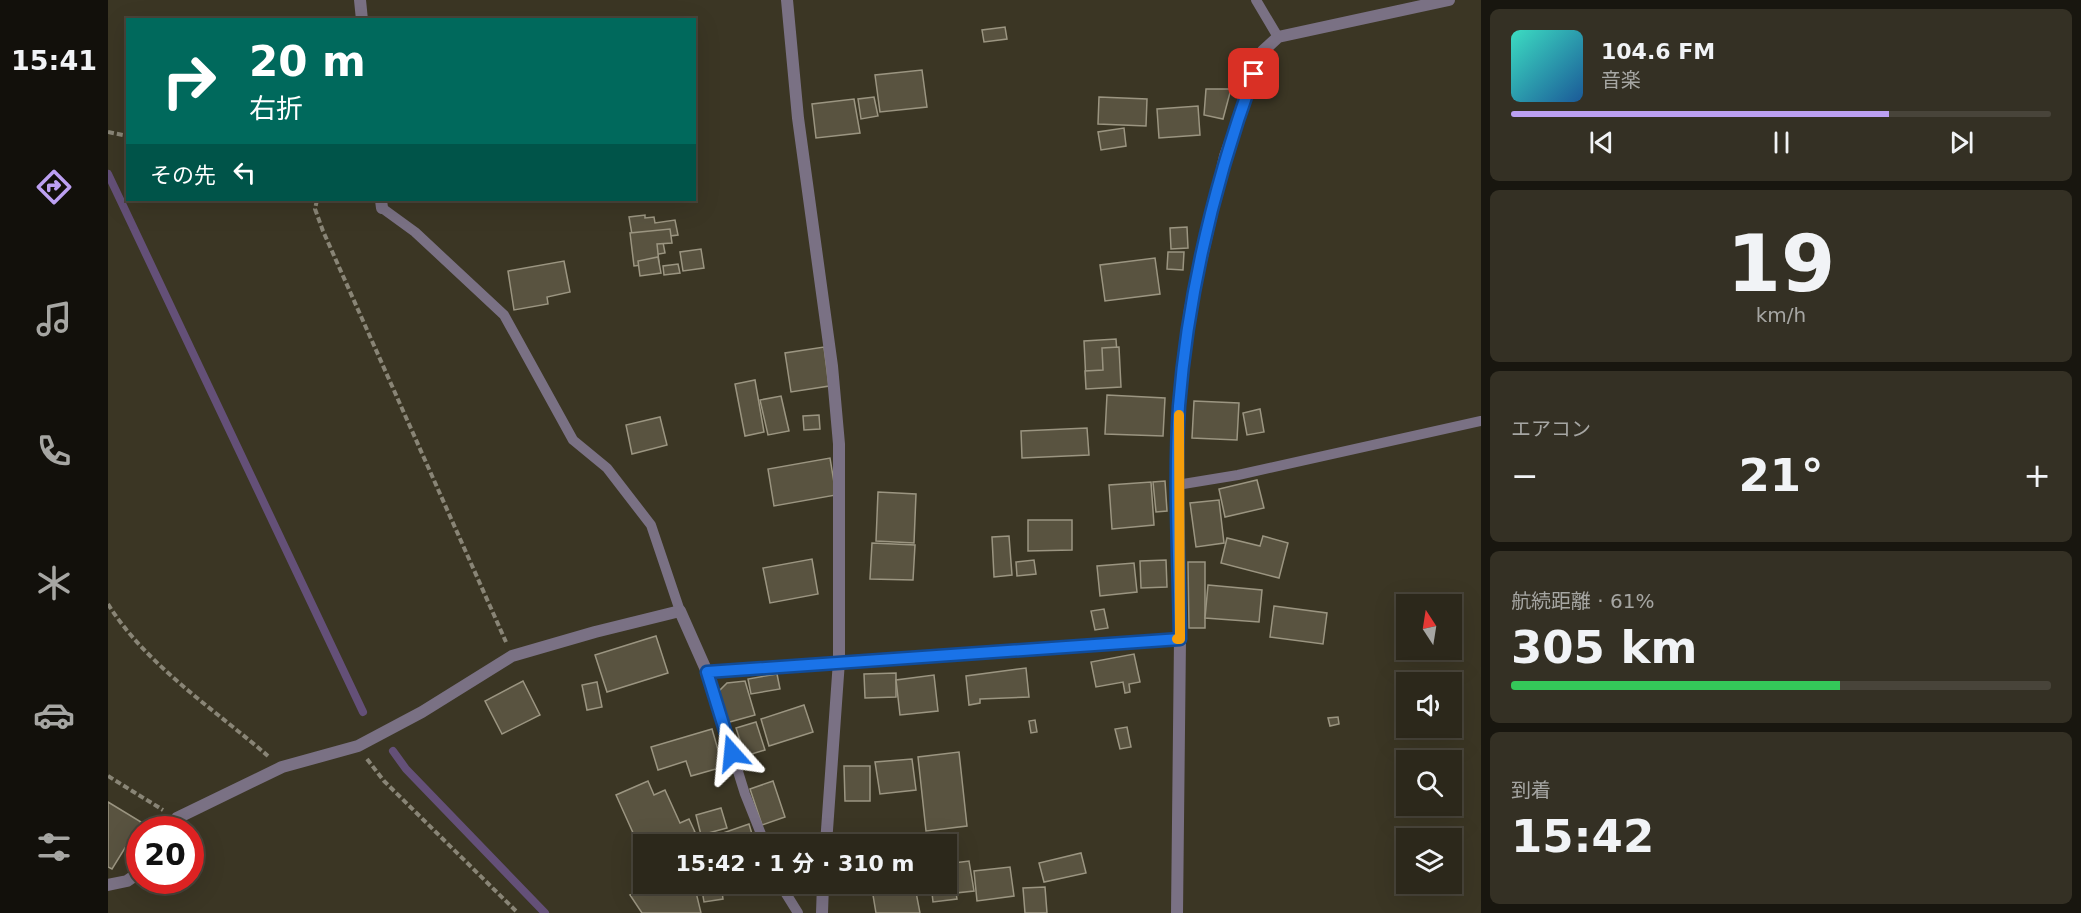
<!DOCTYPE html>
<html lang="ja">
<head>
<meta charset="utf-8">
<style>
	body { margin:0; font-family:"DejaVu Sans","Noto Sans JP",sans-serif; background:#343024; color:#f1f3f6; height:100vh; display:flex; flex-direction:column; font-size:22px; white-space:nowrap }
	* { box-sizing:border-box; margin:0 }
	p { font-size:20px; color:#a6a6a3 }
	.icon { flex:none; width:33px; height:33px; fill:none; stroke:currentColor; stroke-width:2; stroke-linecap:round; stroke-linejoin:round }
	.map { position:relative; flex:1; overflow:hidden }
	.panel { display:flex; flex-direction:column; gap:9px; padding:9px; background:#18160f; width:600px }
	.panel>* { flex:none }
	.hud { position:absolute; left:18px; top:18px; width:570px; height:183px; border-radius:0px; box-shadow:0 6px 24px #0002,0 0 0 2px #48443a; background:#00695c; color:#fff; overflow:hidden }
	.needle { width:39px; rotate:348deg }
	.controls { position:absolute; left:1288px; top:594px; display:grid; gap:12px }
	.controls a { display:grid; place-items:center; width:66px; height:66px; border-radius:0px; background:#2c281b; box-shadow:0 6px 24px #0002,0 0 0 2px #48443a; font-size:30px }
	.speed { position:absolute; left:18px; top:816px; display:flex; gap:12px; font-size:30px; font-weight:700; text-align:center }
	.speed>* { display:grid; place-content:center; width:78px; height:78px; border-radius:50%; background:#2c281b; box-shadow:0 6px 24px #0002,0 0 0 2px #48443a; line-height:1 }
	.speed .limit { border:9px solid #d22; background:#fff; color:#111 }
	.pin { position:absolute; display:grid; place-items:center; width:51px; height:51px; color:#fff; margin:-26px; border-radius:12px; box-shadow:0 3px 9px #0006 }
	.me { position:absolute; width:66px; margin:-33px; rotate:342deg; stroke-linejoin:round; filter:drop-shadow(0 0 4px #0008) }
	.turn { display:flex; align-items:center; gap:21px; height:126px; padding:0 24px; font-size:27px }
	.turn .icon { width:78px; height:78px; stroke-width:2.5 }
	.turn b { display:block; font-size:42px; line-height:51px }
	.then { display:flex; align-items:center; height:57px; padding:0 24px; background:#0003; gap:12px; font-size:22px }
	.big { font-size:45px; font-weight:700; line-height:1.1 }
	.panel .tile { flex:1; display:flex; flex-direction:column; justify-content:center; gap:9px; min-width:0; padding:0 21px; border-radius:9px; background:#343024 }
	.panel .dial { align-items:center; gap:0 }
	.dial b { font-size:78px; line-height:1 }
	.song { display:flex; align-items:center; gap:18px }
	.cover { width:72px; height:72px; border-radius:9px; background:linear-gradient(135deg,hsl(170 70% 55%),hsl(210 70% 35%)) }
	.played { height:6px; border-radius:3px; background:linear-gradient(90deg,#bca0f2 70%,#48443a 70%) }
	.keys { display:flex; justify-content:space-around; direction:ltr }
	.heat { display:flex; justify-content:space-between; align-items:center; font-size:33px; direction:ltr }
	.charge { height:9px; border-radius:4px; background:linear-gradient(90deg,#34c759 61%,#48443a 0) }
	.trip { position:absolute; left:525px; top:834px; width:324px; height:60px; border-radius:0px; background:#2c281b; box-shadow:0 6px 24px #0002,0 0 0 2px #48443a; font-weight:700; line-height:60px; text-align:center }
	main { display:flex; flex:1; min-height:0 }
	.dock { display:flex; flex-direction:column; width:108px; justify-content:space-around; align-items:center; background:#12100b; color:#a6a6a3 }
	.dock .icon { width:42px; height:42px }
	.dock .active { color:#bca0f2 }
	.dock b { font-size:27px; color:#f1f3f6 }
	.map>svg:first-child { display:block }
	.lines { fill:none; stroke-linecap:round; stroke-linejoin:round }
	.stream { stroke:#645078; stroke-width:8 }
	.building { fill:#595340; stroke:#9b9581; stroke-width:1.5 }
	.path { stroke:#898576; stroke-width:4; stroke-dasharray:6 3; stroke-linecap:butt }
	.lane { stroke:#7a7184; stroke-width:10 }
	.street { stroke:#7a7184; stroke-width:12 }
	.route-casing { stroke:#114b97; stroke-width:15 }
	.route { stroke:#1a73e8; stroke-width:10 }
	.slow { stroke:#f59e0b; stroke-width:10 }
</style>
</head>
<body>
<main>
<nav class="dock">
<b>15:41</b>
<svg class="icon active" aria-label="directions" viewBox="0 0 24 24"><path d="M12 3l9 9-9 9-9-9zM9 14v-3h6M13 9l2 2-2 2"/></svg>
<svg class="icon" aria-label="music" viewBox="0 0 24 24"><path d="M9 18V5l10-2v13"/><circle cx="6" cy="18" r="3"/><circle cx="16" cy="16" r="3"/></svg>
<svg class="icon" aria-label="phone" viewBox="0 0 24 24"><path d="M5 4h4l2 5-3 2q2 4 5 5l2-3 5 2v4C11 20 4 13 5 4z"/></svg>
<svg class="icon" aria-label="climate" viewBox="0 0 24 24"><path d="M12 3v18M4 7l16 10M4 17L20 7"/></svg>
<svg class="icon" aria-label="car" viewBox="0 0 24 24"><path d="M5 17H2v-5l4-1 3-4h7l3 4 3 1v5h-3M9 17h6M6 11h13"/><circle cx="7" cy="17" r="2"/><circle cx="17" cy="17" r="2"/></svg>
<svg class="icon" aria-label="filters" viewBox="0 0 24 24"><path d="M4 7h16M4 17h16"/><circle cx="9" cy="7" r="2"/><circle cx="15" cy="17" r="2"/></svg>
</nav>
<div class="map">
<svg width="1373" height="913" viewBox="0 0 1373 913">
	<rect width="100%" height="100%" fill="#3b3624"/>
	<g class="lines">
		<g class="stream">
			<polyline points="0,174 255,712"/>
			<polyline points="285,751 298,769 437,913"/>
		</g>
	</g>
	<g class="building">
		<polygon points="897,27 899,39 876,42 874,30"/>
		<polygon points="814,70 819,107 772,112 767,75"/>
		<polygon points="1098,89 1123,89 1115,119 1096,115"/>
		<polygon points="766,97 770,116 753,119 750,99"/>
		<polygon points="991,97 1039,99 1038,126 990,124"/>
		<polygon points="746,99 752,133 708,138 704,104"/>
		<polygon points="1090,106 1092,135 1051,138 1049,109"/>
		<polygon points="1016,128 1018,146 993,150 990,132"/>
		<polygon points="537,215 537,218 546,217 547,223 567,220 570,235 554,237 557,253 528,258 521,217"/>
		<polygon points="1079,227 1080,248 1063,249 1062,228"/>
		<polygon points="562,229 564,243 549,244 551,263 526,266 522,233"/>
		<polygon points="593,249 596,268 575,271 572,252"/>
		<polygon points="1060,252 1076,252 1075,270 1059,269"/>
		<polygon points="550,257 553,273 532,276 530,261"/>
		<polygon points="1047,258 1052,294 997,301 992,265"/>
		<polygon points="456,261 462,292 439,297 440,304 406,310 400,271"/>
		<polygon points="570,264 572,273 556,275 555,266"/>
		<polygon points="1008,339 1011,380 978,382 976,341"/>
		<polygon points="716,347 721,386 683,392 677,353"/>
		<polygon points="1011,347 1013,387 978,389 977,371 995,370 994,348"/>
		<polygon points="647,380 656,432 637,436 627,384"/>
		<polygon points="999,395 1057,398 1055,436 997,434"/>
		<polygon points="673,396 681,431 660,435 652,400"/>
		<polygon points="1086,401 1131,403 1129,440 1084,438"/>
		<polygon points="1152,409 1156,432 1139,435 1135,413"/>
		<polygon points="711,415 712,429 696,430 695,416"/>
		<polygon points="552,417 559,445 524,454 518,425"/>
		<polygon points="979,428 981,455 914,458 913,431"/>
		<polygon points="722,458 728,495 666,506 660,469"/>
		<polygon points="1149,480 1156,508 1117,517 1111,489"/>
		<polygon points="1057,481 1059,511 1048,512 1045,482"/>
		<polygon points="1043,482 1046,525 1004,529 1001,485"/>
		<polygon points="770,492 808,494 806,543 768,541"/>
		<polygon points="1111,500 1116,543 1088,547 1082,503"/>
		<polygon points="920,520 964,520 964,550 920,551"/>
		<polygon points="901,536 904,575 886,577 884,537"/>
		<polygon points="1155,536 1180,543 1171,578 1113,563 1119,538 1152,546"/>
		<polygon points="764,543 807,545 805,580 762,579"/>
		<polygon points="704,559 710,594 662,603 655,568"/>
		<polygon points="926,560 928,574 909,576 908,562"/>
		<polygon points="1058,560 1059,587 1033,588 1032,561"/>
		<polygon points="1080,562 1097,562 1097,628 1081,628"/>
		<polygon points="1026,563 1029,592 992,596 989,566"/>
		<polygon points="1100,585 1154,590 1151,622 1097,618"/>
		<polygon points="1166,606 1219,613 1215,644 1162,637"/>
		<polygon points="996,609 1000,628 987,630 983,611"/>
		<polygon points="548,636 560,673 499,692 487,655"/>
		<polygon points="1026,654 1032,682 1021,684 1022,692 1017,693 1015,682 988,687 983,662"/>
		<polygon points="918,668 921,697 872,699 872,703 861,705 858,676"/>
		<polygon points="788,673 788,697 757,698 756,674"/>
		<polygon points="669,674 672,689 643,694 640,679"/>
		<polygon points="826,675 830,711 792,715 788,680"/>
		<polygon points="415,681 432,715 394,734 377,701"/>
		<polygon points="637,681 647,715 618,723 610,692 619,683"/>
		<polygon points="489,682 494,707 479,710 474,685"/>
		<polygon points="696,705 705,732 661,746 653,719"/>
		<polygon points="1230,717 1231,724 1222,726 1220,718"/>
		<polygon points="927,720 929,732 923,733 921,721"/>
		<polygon points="648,722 657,750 637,756 628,728"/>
		<polygon points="1019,727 1023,747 1012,749 1007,729"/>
		<polygon points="604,729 615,767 583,776 578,761 550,770 543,747"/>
		<polygon points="851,752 859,826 818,831 810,757"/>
		<polygon points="804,759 808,790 772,794 767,762"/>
		<polygon points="736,766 762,766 762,801 737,801"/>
		<polygon points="540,781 546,795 557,790 572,823 581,819 587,832 559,844 536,844 535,855 508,795"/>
		<polygon points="665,781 677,817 654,825 642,789"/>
		<polygon points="0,802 33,822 4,869 0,867"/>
		<polygon points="613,808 619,828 593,835 588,815"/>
		<polygon points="641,824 647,844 587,844 586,843"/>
		<polygon points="973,853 978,873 936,882 931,863"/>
		<polygon points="861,861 866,891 848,893 849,899 825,902 823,884 838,884 838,864"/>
		<polygon points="902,867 906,896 869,901 866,871"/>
		<polygon points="568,884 586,884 593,913 534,913 522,895"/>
		<polygon points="593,884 613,884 615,899 596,902"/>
		<polygon points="807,887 812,913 768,913 765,895"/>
		<polygon points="937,887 939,913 917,913 915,888"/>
	</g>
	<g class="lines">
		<g class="path">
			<polyline points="0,132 20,136"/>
			<polyline points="209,200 207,209 215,231 398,642"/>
			<path d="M 0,604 C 37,664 107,710 160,756"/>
			<polyline points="259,759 276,781 410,913"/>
			<polyline points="0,776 55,810"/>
		</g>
		<g class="lane">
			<polyline points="1148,0 1170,37"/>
			<polyline points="274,208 307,232 396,315 465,440 499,468 543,525 572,611"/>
			<polyline points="1069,485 1130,475 1373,421"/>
			<polyline points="599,672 637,794 657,844"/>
			<polyline points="672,884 690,913"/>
		</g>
		<g class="street">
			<polyline points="252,0 254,20"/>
			<polyline points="679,0 690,118 724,366 731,444 731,661 718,844"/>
			<polyline points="273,200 274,208"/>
			<polyline points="61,830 69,818 174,767 250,746 314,712 404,656 487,632 572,611 599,672 1072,639"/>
			<polyline points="0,885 19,881 32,872"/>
			<polyline points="714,913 715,884"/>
			<polyline points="1069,913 1072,639 1069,485 1071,407 1082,309 1117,156 1155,51 1170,37 1341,0"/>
		</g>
	</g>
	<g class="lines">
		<defs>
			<path id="route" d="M 624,753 L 599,672 L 1072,639 C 1071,562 1066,483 1071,406 C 1080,292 1107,181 1146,74"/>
		</defs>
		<use href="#route" class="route-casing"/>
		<use href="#route" class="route"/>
		<polyline class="slow" points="1069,639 1072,639 1071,415"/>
	</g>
</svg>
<div class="controls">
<a><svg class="needle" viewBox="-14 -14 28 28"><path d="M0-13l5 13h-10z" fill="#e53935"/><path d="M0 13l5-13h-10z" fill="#a6a6a3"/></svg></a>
<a><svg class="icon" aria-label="sound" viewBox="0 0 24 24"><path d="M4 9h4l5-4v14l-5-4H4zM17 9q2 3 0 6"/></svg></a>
<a><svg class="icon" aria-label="search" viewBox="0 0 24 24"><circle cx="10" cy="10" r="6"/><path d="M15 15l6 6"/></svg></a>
<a><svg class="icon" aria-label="layers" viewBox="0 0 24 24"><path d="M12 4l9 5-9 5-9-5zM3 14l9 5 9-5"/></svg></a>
</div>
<div class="speed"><div class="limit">20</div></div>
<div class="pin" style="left:1146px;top:74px;background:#d93025"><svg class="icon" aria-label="arrive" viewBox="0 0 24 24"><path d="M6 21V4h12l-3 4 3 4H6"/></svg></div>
<svg class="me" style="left:624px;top:753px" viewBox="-20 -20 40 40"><path d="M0-17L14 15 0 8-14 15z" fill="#1a73e8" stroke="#fff" stroke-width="4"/></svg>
<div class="trip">15:42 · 1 分 · 310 m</div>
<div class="hud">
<div class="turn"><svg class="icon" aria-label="right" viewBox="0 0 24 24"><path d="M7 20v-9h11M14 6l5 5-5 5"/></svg><div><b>20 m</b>右折</div></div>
<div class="then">その先<svg class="icon" aria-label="left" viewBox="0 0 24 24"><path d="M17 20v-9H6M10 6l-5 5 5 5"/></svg></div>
</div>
</div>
<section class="panel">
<div class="tile">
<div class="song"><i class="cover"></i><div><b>104.6 FM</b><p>音楽</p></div></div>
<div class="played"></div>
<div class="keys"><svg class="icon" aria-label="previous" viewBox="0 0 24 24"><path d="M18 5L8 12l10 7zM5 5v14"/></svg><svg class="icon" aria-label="pause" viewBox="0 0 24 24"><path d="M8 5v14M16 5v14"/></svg><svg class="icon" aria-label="next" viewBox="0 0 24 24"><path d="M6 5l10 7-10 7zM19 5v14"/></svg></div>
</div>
<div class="tile dial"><b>19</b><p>km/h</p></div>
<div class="tile"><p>エアコン</p>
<div class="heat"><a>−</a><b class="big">21°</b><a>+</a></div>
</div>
<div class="tile"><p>航続距離 · 61%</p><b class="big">305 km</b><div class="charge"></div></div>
<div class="tile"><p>到着</p><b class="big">15:42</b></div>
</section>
</main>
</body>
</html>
